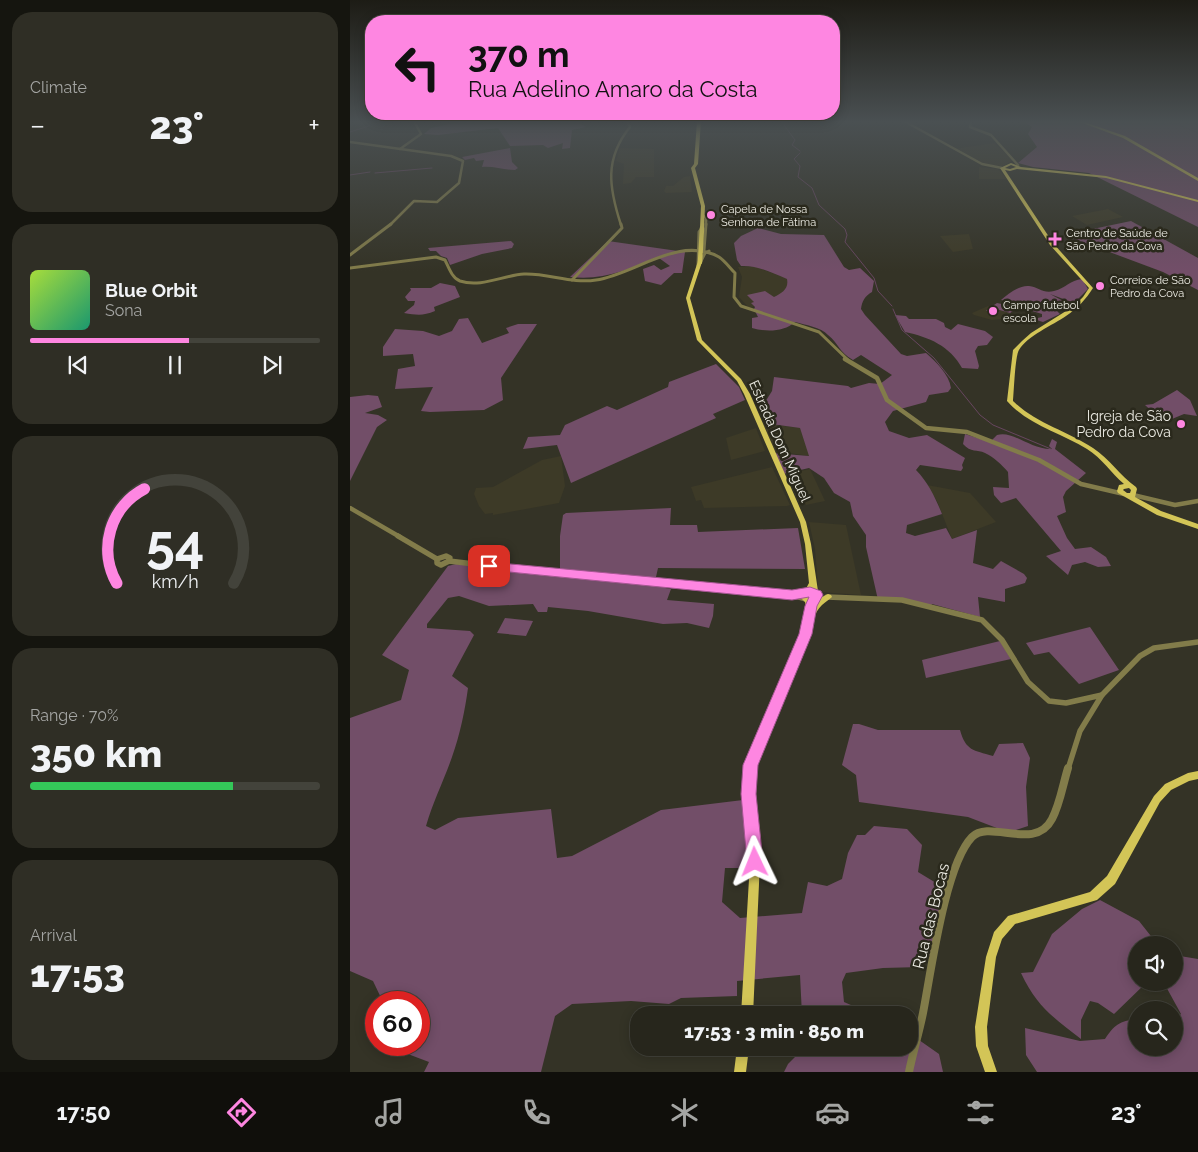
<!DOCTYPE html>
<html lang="en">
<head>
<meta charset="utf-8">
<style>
	body { margin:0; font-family:Raleway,sans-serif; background:#2f2e25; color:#f1f3f6; height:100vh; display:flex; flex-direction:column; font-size:19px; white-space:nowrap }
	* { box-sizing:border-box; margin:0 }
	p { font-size:16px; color:#a4a5a3 }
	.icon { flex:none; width:28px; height:28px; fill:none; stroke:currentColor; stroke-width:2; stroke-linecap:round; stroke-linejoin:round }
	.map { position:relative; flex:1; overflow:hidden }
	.panel { display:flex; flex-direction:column; gap:12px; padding:12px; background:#15150f; width:350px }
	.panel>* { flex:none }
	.top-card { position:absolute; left:15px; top:15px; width:475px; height:105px; border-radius:20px; box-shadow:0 2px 12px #0003,0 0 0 1px #43433b; background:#fe86e1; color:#111; overflow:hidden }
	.controls { position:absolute; left:778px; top:936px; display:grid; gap:10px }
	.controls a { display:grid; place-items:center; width:55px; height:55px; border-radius:50%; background:#27261c; box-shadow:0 2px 12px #0003,0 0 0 1px #43433b; font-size:25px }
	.speed { position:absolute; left:15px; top:991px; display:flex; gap:10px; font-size:25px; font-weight:700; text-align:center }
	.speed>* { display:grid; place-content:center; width:65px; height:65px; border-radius:50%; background:#27261c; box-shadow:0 2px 12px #0003,0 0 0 1px #43433b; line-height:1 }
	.speed .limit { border:8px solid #d22; background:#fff; color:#111 }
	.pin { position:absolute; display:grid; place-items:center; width:42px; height:42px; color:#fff; margin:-21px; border-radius:10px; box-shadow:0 2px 8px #0006 }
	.me { position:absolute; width:55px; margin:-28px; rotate:358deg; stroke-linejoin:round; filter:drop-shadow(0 0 4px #0008) }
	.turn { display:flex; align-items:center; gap:18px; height:105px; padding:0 20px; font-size:22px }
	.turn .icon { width:65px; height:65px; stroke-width:2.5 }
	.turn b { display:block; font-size:35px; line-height:42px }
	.big { font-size:38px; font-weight:800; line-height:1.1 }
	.panel .card { flex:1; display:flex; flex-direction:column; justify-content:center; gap:8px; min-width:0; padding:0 18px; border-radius:20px; background:#2f2e25 }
	.panel .dial { align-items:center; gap:0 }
	.dial svg { height:130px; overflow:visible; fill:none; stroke:#43433b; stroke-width:7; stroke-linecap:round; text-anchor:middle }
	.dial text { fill:#f1f3f6; stroke:none }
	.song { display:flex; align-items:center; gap:15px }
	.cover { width:60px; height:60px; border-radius:8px; background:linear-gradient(135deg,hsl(80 70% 55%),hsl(160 70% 35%)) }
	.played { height:5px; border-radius:2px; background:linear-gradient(90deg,#fe86e1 55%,#43433b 55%) }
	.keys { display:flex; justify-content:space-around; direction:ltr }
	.heat { display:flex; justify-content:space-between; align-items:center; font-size:28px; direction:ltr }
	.charge { height:8px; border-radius:4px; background:linear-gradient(90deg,#34c759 70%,#43433b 0) }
	.trip { position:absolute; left:280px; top:1006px; width:288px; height:50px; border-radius:20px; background:#27261c; box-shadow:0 2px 12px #0003,0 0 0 1px #43433b; font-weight:800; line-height:50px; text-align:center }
	.menu { display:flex; height:80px; justify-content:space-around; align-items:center; background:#100f0b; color:#a4a5a3 }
	.menu .icon { width:35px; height:35px }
	.menu .current { color:#fe86e1 }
	.menu b { font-size:22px; color:#f1f3f6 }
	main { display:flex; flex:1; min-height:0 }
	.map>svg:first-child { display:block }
	.built { fill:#3d3a27 }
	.green { fill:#724e68 }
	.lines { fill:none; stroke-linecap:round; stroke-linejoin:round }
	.stream { stroke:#67465f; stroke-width:1 }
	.minor-far4 { stroke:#827c4a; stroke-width:2.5 }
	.minor-far3 { stroke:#827c4a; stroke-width:3 }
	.minor-far2 { stroke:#827c4a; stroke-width:4.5 }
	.minor-far1 { stroke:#827c4a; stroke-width:5.5 }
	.minor { stroke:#827c4a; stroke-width:8 }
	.major { fill:#d3c557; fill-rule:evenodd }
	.major-bridge { stroke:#d3c557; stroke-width:4.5 }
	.route { fill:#fe86e1; stroke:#a55792 }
	.poi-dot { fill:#fe86e1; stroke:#2a291c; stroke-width:2 }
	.labels { text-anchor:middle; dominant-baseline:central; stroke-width:5; stroke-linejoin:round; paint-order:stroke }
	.far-poi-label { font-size:11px; fill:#ecebe3; stroke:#2a291c; text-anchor:start }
	.poi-label { font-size:14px; fill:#ecebe3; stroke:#2a291c; text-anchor:end }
	.street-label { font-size:14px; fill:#ecebe3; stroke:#2a291c }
	.near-street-label { font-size:16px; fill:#ecebe3; stroke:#2a291c }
</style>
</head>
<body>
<main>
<section class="panel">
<div class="card"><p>Climate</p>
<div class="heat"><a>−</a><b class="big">23°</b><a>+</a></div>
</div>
<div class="card">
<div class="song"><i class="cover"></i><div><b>Blue Orbit</b><p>Sona</p></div></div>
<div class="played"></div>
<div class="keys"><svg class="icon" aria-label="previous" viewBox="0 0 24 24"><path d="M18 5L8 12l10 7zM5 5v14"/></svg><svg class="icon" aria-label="pause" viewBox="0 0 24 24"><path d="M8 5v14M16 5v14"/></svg><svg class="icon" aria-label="next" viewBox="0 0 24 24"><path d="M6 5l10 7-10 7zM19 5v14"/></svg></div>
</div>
<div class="card dial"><svg viewBox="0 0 100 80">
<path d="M14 69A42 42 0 1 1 86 69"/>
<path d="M14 69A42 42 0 0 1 31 11" stroke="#fe86e1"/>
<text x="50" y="56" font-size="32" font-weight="700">54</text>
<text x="50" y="72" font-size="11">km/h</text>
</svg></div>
<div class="card"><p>Range · 70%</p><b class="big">350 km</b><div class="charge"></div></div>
<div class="card"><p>Arrival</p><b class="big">17:53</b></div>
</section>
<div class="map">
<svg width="848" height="1072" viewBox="0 0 848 1072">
	<rect width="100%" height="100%" fill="#343326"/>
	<g class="built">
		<polygon points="644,143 662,159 662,161 651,167 632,163 604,149"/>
		<polygon points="270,148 304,149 304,177 286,177 281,183 273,184 274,164 266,161"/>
		<polygon points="629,167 648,169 657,179 629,179"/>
		<polygon points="340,176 342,192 316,193 314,191 316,186 323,186 334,177"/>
		<polygon points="758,209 773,217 737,225 722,216"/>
		<polygon points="619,234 623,249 603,252 590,236"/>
		<polygon points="403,266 440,279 441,284 430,296 403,304 404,306 402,308 398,307 389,297 392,277 388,267"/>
		<polygon points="638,306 671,317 642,320 624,315 622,313"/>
		<polygon points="412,423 450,428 460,456 424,451"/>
		<polygon points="406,428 415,451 381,460 376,438"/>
		<polygon points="211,456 215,486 209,503 143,515 143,513 135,514 129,506 124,494 126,488 143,487 192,460"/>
		<polygon points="422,467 440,505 437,506 354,508 351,500 346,501 341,487"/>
		<polygon points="460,469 475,501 456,505 441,473"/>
		<polygon points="577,485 620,493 646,522 602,539 587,501"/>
		<polygon points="459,522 496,525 511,595 470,592 468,587 465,549"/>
	</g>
	<g class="green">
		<polygon points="113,121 226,121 236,127 222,130 220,148 212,149 213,143 198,148 193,145 160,146 148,128 88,135 74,134 81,128"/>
		<polygon points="673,121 848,121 848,227 739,173 683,167 668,163 687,147 678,134 682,127"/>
		<path d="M 160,148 L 162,162 L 168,168 L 165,170 C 154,170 144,166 132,167 L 134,160 L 126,161 L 124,158 L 115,160 L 112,157 Z"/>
		<polygon points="781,221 848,258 848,290 813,272 714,235"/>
		<path d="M 408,228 L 431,234 L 474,235 L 494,267 L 499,270 L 510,268 L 524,281 L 522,292 C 515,296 512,301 511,309 L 515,315 L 551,354 L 557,356 L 576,353 C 586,362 599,374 601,388 L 598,392 L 579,395 L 576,402 L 543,411 L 535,422 L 539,431 L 559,438 L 577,435 L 615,458 L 612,465 L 613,468 L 611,471 L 570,465 L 566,470 C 578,482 586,499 592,514 L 557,525 L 556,533 L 565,536 L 596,528 L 602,539 L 627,530 L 623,563 L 643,569 L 651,561 L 674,574 L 677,578 L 675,583 L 655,589 L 655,602 L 628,597 L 630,617 L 582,604 L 579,609 L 556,602 L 528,600 L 516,547 L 516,535 L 503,516 L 500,502 L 484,493 L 474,478 L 459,468 L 433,474 L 423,453 L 459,456 L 450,428 L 414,423 L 410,399 L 417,399 L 422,391 L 424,377 L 498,386 L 501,388 L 519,383 L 530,384 L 542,375 L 511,355 L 503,360 C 489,352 489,344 478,335 C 471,327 455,325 445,322 C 434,332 416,332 402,328 L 402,318 L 408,317 L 404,309 L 405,307 L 401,303 L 404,302 L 397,295 L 415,291 L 424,297 C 432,293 439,289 437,279 C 422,273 407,265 391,266 L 387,260 L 384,243 L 391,236 Z"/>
		<polygon points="161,241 164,244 162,248 132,254 100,265 97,258 91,256 86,251 80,251 78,248"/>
		<path d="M 258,241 L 335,252 L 332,273 L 324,273 L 311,285 L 295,281 L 293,269 L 304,265 L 311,270 L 320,266 L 309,258 C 277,269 254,281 220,277 Z"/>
		<path d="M 732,279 L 738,289 L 724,303 L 700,294 L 715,302 L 704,308 L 710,314 L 693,322 L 683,319 L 692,317 L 692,314 L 669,307 L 660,313 L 646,309 L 649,313 L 640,314 L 636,310 L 645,309 L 641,307 L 647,303 L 661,306 L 663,303 L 651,300 C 658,294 669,285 679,286 C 689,287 693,294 704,291 C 716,288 720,280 732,279 Z"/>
		<path d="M 90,283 L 105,286 L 110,297 L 84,307 L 85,311 C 73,316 67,315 54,313 L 64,305 L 65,301 L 58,301 L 55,297 L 61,290 L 60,288 L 81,288 Z"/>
		<path d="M 545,315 L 556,316 L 559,319 L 586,319 L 594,323 L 595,327 L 601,330 L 608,324 L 635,331 L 643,337 L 637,345 L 628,346 L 625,351 L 629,366 L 628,369 L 612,368 C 600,346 579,337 555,332 Z"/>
		<polygon points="118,318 132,343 159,333 156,328 168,324 187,324 151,378 153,400 134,410 80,412 71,411 83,387 45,389 48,369 65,366 63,354 33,356 33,347 45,329 73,331 89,336 102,331 109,319"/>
		<polygon points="366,364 389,387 395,400 363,414 366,418 221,483 207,445 173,449 178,437 210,435 215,425 257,406 267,410 318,387 319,382"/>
		<polygon points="827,390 840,400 847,416 834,414 822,419 811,411 804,413 795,405 803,404"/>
		<polygon points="18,395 28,396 32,407 15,413 28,415 37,420 27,427 0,481 0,397"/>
		<path d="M 615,434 L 640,442 L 647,435 C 663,430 681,450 702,449 L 699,446 L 702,439 L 707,442 L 705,449 L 736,473 L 716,491 L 713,497 L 716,512 L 707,516 L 717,538 L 725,549 L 741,547 L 756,557 L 761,566 L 748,567 L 735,562 L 722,565 L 718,575 L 696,556 L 711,551 L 666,498 L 651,503 L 644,495 L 643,487 L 659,488 L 658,472 C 652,465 644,457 635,453 C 627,449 621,453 613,444 Z"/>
		<path d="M 321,508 L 320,525 L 347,525 L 348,532 L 448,528 L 455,569 L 308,568 L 304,586 L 321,589 L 317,600 L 364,604 L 363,616 L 359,628 L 337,623 L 313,624 L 238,611 L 198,607 L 197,612 L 188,612 L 183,604 L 139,606 L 109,596 L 98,598 L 77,624 L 77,628 L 120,631 L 124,635 L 102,676 L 118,688 C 115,710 110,735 102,757 C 94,780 83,802 76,826 L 85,830 L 108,818 L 201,809 L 207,858 L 222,856 L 311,810 L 393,800 L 399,868 L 375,868 L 372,902 L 390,918 L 452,913 L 458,882 L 477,886 L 492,879 L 498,853 L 507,835 L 515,835 L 524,826 L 557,829 L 572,845 L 568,872 L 591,886 L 597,904 L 585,950 L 571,967 L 533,968 L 496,973 L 492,982 L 494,1002 L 510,1009 L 548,1006 L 558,1010 L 558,1015 L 452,1015 L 450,975 L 387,981 L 387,996 L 331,998 L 319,1004 L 281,1001 L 222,1004 L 205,1016 L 191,1072 L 74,1072 L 79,1062 L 34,1045 L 69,1045 L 69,1002 L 33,1002 L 23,981 L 0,971 L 0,718 L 51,700 L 59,670 L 32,655 L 98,566 L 106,564 L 210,572 L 210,536 L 213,515 L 216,513 Z"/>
		<polygon points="155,618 183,621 176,636 147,633"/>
		<polygon points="740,627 769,670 729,684 699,652 684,655 676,643"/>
		<polygon points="650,641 661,659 576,678 572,660"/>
		<path d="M 503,724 L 509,724 L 528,730 L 610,730 C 616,751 623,750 643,756 L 649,744 L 673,743 L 680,758 L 676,787 L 678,826 L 666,830 L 652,830 L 618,817 L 509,802 L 506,775 L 492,765 Z"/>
		<path d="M 750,900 L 789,921 L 808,945 L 786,945 L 786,982 L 796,983 L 764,1014 L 748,1003 L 740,1001 L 731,1020 L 731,1039 C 703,1017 687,1007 671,973 L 683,972 L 702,934 L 732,909 Z"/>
		<path d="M 830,956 L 848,959 L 848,1072 L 687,1072 L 676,1055 L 675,1028 L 730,1041 L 755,1039 C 764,1025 770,1021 786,1019 L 786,1048 L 824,1048 L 824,1019 L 831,1014 L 814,983 L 824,982 L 824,963 Z"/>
		<polygon points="559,1022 559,1033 589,1054 593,1072 434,1072 438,1064 454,1048 559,1048"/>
	</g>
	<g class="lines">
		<g class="stream">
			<polyline points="436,121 434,125 445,140 442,145 450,151"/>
			<polyline points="819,121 848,133"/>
			<polyline points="0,132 19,126 22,121"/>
			<polyline points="450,153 444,159 450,166 448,177 462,188 469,205 495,229 497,235 495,242 524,278 528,291 542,306"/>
			<polyline points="25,173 82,168"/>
			<polyline points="0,175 20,172"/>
			<polyline points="543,309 552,330 584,358 630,415 643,425 701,449"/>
		</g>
		<g class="minor-far4">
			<polyline points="554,121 632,164 652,168"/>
			<polyline points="621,121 620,127 641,135 668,165"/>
			<polyline points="0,142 101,156 113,161 109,183 87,202 64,201 40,225"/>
			<polyline points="50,149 71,134 64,121"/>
			<polyline points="353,216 356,217 356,225"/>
			<path d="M 271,225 C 259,188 254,159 280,127 L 277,121"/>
		</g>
		<g class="minor-far3">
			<polyline points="354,250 356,224"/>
			<polyline points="0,255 41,224"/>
			<polyline points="349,265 355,253 359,251"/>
			<polyline points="348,266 349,232 352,228"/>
			<path d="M 0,268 L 86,257 L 95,260 C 99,268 102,278 110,281 C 131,288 154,275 174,274 C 198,273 222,284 246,280 C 286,274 328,235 369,257 C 375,261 380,268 385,273 L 384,297 L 391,306 L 469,332 L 498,360"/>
			<polyline points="222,280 272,228 271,224"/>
		</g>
		<g class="minor-far2">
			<polyline points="495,359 527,378 537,400 576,428 617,432 689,460 731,484 774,494"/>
			<polyline points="783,495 825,505 848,501"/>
			<polyline points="0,508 50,537"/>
		</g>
		<g class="minor-far1">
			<polyline points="48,536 87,559"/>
			<polyline points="87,559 87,563 91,565 99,561"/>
			<polyline points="87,559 96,556 100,558 99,561"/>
			<polyline points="99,561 207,574 442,595 456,599"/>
			<polyline points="477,597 552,600 632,620 652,640 678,682 699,701 716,703 752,695"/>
			<polyline points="718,769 730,731 752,695 790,656 804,648 848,642"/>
		</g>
		<path class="minor" d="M 559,1072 C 563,1052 569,1033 573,1013 C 581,972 595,865 622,837 C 640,819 685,852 702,819 C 710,804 713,784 718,768"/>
		<g class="major">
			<polygon points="347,121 351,121 348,164 345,168 355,206 354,228 352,229 350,228 351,206 341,168 344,164"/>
			<polygon points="727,121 731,121 775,136 848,178 848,181 773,138"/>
			<path d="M 661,163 L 671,167 L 756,176 L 848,200 L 848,202 L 756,178 L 667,169 L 660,171 L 655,170 L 703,243 L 743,288 C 736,299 728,308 716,316 C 703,325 677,336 669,350 C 665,356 664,392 663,401 C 685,423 717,431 743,448 C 760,459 770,476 786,487 L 787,489 L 785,497 L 811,511 L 848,524 L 848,529 L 807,515 L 768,493 L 767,491 L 769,485 L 774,484 C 761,473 752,458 737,449 C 711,433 678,425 657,401 L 663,350 L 672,341 L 681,333 L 724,306 L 733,297 L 739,288 L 700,245 L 650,168 ZM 661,165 L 666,167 L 660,169 L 655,168 ZM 779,488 L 781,490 L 780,493 L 777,493 L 773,490 L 774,489 Z"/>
			<path d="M 348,261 L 352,262 L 340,298 L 352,340 L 391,379 L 400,394 L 456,522 L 461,544 L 468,591 L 470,595 L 470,598 L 478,594 L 481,595 L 482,597 C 479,600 475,602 472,605 C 464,613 462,623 460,634 L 410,752 L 403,781 L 410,862 L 403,1015 L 391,1015 L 400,862 L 393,781 L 402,752 L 452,634 L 457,610 L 455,602 L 451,598 L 459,583 L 455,544 L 450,522 L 394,394 L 387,381 L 347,340 L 336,298 Z"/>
			<polygon points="848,771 848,779 839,781 821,790 810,802 765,884 747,900 665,924 652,939 646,957 637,1027 638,1046 647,1072 635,1072 626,1046 625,1027 636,957 644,932 658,916 740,892 757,876 804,796 815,784 838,773"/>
			<polygon points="387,1048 399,1048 396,1072 384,1072"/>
		</g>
		<polyline class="major-bridge" points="350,262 352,228"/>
	</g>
	<linearGradient id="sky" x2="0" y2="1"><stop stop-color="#1d1c15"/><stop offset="0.45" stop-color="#4a5052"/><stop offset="1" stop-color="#4a5052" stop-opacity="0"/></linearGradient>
	<rect width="848" height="271" fill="url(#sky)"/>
	<polygon class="route" points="139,562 442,590 460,587 471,591 473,595 467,606 462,634 408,765 406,794 413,862 411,868 405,870 399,868 397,862 391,794 393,765 449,634 455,606 459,597 442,600 139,570 133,566"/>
	<g class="poi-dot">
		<circle cx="361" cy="215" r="5"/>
		<path d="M702.5 231.5h5v5h5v5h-5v5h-5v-5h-5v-5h5z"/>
		<circle cx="750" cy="286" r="5"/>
		<circle cx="643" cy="311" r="5"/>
		<circle cx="831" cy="424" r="5"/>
	</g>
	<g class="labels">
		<g class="far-poi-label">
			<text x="371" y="209">Capela de Nossa<tspan x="371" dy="13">Senhora de Fátima</tspan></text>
			<text x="716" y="233">Centro de Saúde de<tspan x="716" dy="13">São Pedro da Cova</tspan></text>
			<text x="760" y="280">Correios de São<tspan x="760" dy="13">Pedro da Cova</tspan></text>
			<text x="653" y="305">Campo futebol<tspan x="653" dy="13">escola</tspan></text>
		</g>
		<g class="poi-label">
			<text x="821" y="416">Igreja de São<tspan x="821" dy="16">Pedro da Cova</tspan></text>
		</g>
		<g class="street-label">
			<text transform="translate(430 441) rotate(66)">Estrada Dom Miguel</text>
		</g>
		<g class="near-street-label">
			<text transform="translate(581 916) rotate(-76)">Rua das Bocas</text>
		</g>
	</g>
</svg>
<div class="controls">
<a><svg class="icon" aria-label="sound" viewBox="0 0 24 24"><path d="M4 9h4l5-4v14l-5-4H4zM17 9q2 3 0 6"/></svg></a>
<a><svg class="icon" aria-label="search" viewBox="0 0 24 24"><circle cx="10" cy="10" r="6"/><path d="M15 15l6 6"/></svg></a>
</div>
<div class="speed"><div class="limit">60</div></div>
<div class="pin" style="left:139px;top:566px;background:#d93025"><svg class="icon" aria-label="arrive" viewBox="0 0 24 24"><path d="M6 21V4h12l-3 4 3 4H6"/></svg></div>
<svg class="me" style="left:405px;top:862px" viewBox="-20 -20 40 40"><path d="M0-17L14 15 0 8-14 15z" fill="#fe86e1" stroke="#fff" stroke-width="4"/></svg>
<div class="trip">17:53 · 3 min · 850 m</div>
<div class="top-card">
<div class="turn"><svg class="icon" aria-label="left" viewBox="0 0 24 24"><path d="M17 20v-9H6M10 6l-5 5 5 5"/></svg><div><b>370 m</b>Rua Adelino Amaro da Costa</div></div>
</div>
</div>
</main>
<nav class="menu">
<b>17:50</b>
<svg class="icon current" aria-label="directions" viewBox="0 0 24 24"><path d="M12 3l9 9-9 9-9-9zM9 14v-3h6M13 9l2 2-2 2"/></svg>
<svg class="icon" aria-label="music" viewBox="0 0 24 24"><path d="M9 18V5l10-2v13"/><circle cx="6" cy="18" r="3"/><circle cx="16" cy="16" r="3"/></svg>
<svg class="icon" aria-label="phone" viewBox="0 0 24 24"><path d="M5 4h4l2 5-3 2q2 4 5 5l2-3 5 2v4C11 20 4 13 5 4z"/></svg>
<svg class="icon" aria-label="climate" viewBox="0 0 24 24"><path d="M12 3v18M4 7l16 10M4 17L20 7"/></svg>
<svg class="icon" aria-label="car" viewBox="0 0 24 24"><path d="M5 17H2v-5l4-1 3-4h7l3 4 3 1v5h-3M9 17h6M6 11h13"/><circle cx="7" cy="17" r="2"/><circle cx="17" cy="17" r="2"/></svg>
<svg class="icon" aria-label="filters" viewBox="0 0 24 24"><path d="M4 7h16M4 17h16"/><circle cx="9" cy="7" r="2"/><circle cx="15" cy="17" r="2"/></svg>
<b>23°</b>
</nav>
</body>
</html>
